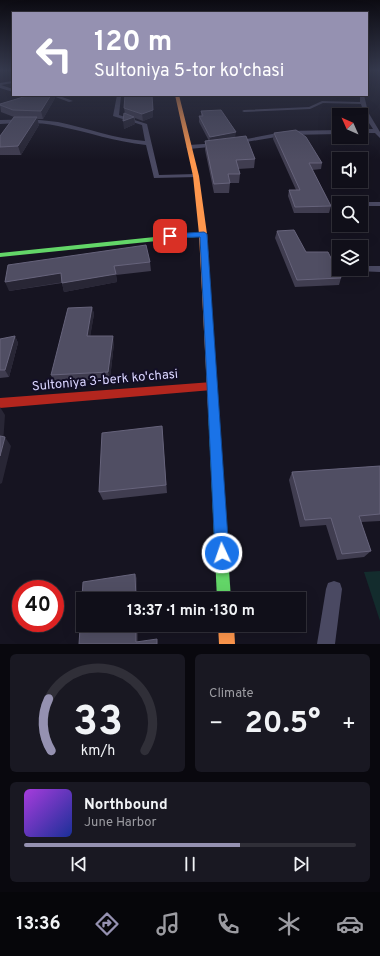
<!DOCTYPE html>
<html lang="en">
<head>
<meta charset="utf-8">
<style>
	body { margin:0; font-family:Overpass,sans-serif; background:#191822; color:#f1f3f6; height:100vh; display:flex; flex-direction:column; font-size:15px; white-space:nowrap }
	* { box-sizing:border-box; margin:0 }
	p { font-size:13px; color:#9c9ca2 }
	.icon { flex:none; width:22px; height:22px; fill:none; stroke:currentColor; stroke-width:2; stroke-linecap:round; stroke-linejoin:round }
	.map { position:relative; height:644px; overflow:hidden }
	.sheet { display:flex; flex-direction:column; gap:10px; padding:10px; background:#09080e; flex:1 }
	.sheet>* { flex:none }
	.banner { position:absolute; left:12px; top:12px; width:356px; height:84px; border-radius:0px; box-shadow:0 4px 16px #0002,0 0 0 1px #302f38; background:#9591b1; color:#fff; overflow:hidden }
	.needle { width:26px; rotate:315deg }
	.controls { position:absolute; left:332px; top:108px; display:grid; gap:8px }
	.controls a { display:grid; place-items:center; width:36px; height:36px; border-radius:0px; background:#100f19; box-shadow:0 4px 16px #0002,0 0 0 1px #302f38; font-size:20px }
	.speed { position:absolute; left:12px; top:580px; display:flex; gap:8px; font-size:20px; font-weight:700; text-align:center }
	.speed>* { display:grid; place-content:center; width:52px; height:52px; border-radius:50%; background:#100f19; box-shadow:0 4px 16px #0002,0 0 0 1px #302f38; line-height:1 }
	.speed .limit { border:6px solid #d22; background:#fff; color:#111 }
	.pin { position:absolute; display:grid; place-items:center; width:34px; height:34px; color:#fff; margin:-17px; border-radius:8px; box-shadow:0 2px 6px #0006 }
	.me { position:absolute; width:44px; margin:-22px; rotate:357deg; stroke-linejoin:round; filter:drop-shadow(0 0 3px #0008) }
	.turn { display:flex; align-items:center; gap:14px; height:84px; padding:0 16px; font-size:18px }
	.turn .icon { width:52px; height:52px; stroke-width:2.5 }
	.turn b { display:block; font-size:28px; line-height:34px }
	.big { font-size:30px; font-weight:700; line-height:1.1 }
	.sheet .tile { flex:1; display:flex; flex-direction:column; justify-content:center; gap:6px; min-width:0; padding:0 14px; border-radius:6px; background:#191822 }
	.sheet .dial { align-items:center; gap:0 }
	.dial svg { height:104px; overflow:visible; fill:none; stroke:#302f38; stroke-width:7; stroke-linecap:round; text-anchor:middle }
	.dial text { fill:#f1f3f6; stroke:none }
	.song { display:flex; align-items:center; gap:12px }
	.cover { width:48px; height:48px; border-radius:6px; background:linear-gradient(135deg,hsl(280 70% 55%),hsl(230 70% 35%)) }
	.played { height:4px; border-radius:2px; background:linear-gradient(90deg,#9591b1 65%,#302f38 65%) }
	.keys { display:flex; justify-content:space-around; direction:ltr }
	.heat { display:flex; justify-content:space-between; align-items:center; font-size:22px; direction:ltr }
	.sheet .tiles { flex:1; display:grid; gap:10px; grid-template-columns:1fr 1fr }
	.tile:last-child { grid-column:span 2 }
	.trip { position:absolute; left:76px; top:592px; width:230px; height:40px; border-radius:0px; background:#100f19; box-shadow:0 4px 16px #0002,0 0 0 1px #302f38; font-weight:700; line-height:40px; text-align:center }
	.tabs { display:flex; height:64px; justify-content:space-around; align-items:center; background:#06060a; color:#9c9ca2 }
	.tabs .icon { width:28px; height:28px }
	.tabs .on { color:#9591b1 }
	.tabs b { font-size:18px; color:#f1f3f6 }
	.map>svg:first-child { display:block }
	.green { fill:#132c2d }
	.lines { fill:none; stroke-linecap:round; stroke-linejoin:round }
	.lane { fill:#4a4962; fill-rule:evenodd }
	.fast { fill:#63d668; fill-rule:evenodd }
	.slow { fill:#ff974d; fill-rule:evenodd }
	.jam { fill:#b3261e; fill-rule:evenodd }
	.wall { fill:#403d50 }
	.shaded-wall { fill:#282635 }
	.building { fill:#504e63; stroke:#66637b }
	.route { fill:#1a73e8; stroke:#114b97 }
	.labels { text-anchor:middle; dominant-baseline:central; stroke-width:4; stroke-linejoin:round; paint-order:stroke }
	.street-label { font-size:13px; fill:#d9d4ff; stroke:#130f26 }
</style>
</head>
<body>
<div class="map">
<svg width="380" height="644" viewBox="0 0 380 644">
	<rect width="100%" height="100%" fill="#161421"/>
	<polygon class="green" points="380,571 380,621 364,572"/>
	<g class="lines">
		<g class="lane">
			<polygon points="13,81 13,83 1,85 13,89 13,92 0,88 0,83"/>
			<polygon points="50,95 57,95 73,101 69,102"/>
			<path d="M 117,95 L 121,96 L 119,115 L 147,124 L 159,175 L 196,174 L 198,175 L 198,177 L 154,178 L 146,145 C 116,142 88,132 58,126 C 39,122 20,123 0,124 L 0,120 C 19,119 39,119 58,122 C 87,128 115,139 145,141 L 142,125 L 113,116 Z"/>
			<polygon points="360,95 364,95 368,112 380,132 380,138 375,133 361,133 361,129 373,129 365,117 361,104 323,103 310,109 244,112 242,111 244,110 309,107 322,101 360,102"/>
			<polygon points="339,130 339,134 288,135 234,144 231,142 288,131"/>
			<polygon points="218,143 220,144 220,146 189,149 186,147 189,145"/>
			<polygon points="361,202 380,202 380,206 361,206 361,203 358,203"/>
			<polygon points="361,266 380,266 380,272 357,271 356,269 361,269"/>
			<polygon points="334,581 340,583 342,589 335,644 317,644 326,589 328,583"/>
		</g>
		<g class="fast">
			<polygon points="203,232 207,234 206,236 0,257 0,253"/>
			<polygon points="213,404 217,406 218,409 231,599 217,599 208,409 209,406"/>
		</g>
		<g class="slow">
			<polygon points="175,95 179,95 199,176 207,234 218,409 217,412 213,414 209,412 208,409 199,234 193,176"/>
			<polygon points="218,625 234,625 235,644 219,644"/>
		</g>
		<polygon class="jam" points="212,382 216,383 217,386 216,389 212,390 0,408 0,398"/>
	</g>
	<g class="wall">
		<polygon points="30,95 54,95 55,98 43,119 37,119 39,125 21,155 0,155 0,136 14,117 1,112 0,104"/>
		<polygon points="152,95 153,117 143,121 135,118 135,124 124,129 125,114 124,108"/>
		<polygon points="201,111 235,137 255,159 254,168 238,169 240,174 239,183 230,183 229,193 214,193 205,150 205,141 209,141 199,122 199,116 201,116"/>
		<polygon points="274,133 322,163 321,169 312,170 331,206 329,213 294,213 288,196 289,190 296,190 273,139"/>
		<polygon points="277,231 341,278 339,285 295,287 275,238"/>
		<polygon points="150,262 151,271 116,275 117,282 64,292 62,283 9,291 8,265"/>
		<polygon points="92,307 94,314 90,336 114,343 110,379 54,382 51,375"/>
		<polygon points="15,336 18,343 9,377 0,378 0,339"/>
		<polygon points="162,426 167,493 103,500 99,492"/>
		<polygon points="380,466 380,521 361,522 371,551 364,557 337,560 326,525 300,527 289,480 292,472"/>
	</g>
	<g class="shaded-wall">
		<polygon points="51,95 54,95 55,98 43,119 41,111"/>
		<polygon points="152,95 153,117 143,121 142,114"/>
		<polygon points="37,117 39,125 21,155 18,146"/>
		<polygon points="134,117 135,124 124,129 123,121"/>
		<polygon points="236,132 235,138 209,143 210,137"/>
		<polygon points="61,273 64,282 9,291 5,282"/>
		<polygon points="116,274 117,282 64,292 62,283"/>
		<polygon points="92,307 94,314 89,344 87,336"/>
		<polygon points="15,336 18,343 9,377 5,370"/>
		<polygon points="113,336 114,343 110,379 108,372"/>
		<polygon points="0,407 5,415 3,444 5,437 11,446 2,483 0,484"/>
		<polygon points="135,574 137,578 137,599 136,599"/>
		<polygon points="136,625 138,625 138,644 136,642"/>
	</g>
	<g class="building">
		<polygon points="30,95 51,95 41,111 13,110 0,105 0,104"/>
		<polygon points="125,95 152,95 153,110 142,114 124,108"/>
		<polygon points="221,110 236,132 210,137 199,116 203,116 201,111"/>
		<polygon points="124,113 134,117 123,121"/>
		<polygon points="14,117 37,117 18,146 0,147 0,136"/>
		<polygon points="296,130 306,137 322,163 309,163 331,206 295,207 289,190 300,190 274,133"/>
		<polygon points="246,136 255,159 236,160 240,174 228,174 230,183 214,184 205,141"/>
		<polygon points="294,230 306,252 328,252 341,278 297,280 277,231"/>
		<polygon points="146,245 150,262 114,266 116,274 62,283 61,273 5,282 8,265"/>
		<polygon points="92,307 87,336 113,336 108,372 51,375 68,308"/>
		<polygon points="15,336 5,370 0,370 0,339"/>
		<polygon points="162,426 166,485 99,492 102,433"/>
		<polygon points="0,436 5,437 0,456"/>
		<polygon points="380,466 380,514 359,516 371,551 342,554 331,518 305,520 292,472"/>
		<polygon points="135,574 136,599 83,599 83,625 136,625 136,642 157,639 157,644 79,644 83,582"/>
	</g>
	<linearGradient id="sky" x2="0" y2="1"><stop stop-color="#0c0b12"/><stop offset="0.44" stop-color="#363a4e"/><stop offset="1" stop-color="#363a4e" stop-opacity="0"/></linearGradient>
	<rect width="380" height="160" fill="url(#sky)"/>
	<polygon class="route" points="204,232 207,234 229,553 227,558 222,560 217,558 215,553 200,237 170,238 166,236 170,234"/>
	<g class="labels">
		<g class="street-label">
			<text transform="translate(105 381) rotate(-5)">Sultoniya 3-berk ko'chasi</text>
		</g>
	</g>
</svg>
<div class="controls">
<a><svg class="needle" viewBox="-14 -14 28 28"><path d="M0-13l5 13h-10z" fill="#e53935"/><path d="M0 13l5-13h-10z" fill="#9c9ca2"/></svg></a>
<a><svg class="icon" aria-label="sound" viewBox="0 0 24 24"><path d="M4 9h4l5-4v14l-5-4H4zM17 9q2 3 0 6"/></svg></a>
<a><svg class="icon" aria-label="search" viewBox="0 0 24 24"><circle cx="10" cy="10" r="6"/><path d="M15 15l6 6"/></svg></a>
<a><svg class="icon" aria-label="layers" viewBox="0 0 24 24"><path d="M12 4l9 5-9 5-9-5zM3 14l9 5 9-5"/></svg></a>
</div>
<div class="speed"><div class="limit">40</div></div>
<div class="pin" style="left:170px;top:236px;background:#d93025"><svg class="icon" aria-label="arrive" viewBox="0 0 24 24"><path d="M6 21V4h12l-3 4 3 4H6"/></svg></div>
<svg class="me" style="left:222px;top:553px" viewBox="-20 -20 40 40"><circle r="17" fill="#1a73e8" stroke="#fff" stroke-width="3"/><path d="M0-11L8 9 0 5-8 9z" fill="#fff"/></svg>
<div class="trip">13:37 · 1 min · 130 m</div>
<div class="banner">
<div class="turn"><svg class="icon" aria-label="left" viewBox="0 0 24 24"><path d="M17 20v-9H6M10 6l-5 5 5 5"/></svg><div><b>120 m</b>Sultoniya 5-tor ko'chasi</div></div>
</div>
</div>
<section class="sheet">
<div class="tiles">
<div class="tile dial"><svg viewBox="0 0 100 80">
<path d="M14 69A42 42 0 1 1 86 69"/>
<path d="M14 69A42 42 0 0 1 12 29" stroke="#9591b1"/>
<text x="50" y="56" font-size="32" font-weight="700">33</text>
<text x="50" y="72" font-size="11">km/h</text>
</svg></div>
<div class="tile"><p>Climate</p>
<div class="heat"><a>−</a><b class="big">20.5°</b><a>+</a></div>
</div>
<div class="tile">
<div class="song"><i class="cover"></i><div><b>Northbound</b><p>June Harbor</p></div></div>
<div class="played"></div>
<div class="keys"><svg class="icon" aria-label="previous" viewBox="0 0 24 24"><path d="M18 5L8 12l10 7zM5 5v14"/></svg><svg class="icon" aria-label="pause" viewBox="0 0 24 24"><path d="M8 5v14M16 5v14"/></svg><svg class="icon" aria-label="next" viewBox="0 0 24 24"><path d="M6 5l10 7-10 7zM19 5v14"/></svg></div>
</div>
</div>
</section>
<nav class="tabs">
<b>13:36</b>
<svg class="icon on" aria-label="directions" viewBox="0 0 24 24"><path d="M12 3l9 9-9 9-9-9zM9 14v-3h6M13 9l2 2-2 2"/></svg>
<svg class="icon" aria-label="music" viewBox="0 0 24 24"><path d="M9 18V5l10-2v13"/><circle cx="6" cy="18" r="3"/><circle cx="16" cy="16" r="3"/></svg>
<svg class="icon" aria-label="phone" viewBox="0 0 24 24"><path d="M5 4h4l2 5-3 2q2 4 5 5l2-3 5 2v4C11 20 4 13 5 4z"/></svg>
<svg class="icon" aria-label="climate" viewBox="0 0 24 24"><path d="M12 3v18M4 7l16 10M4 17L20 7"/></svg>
<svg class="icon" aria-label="car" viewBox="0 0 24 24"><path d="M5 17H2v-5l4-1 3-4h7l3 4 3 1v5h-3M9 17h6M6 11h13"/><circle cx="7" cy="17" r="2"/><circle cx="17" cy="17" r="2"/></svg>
</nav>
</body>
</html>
